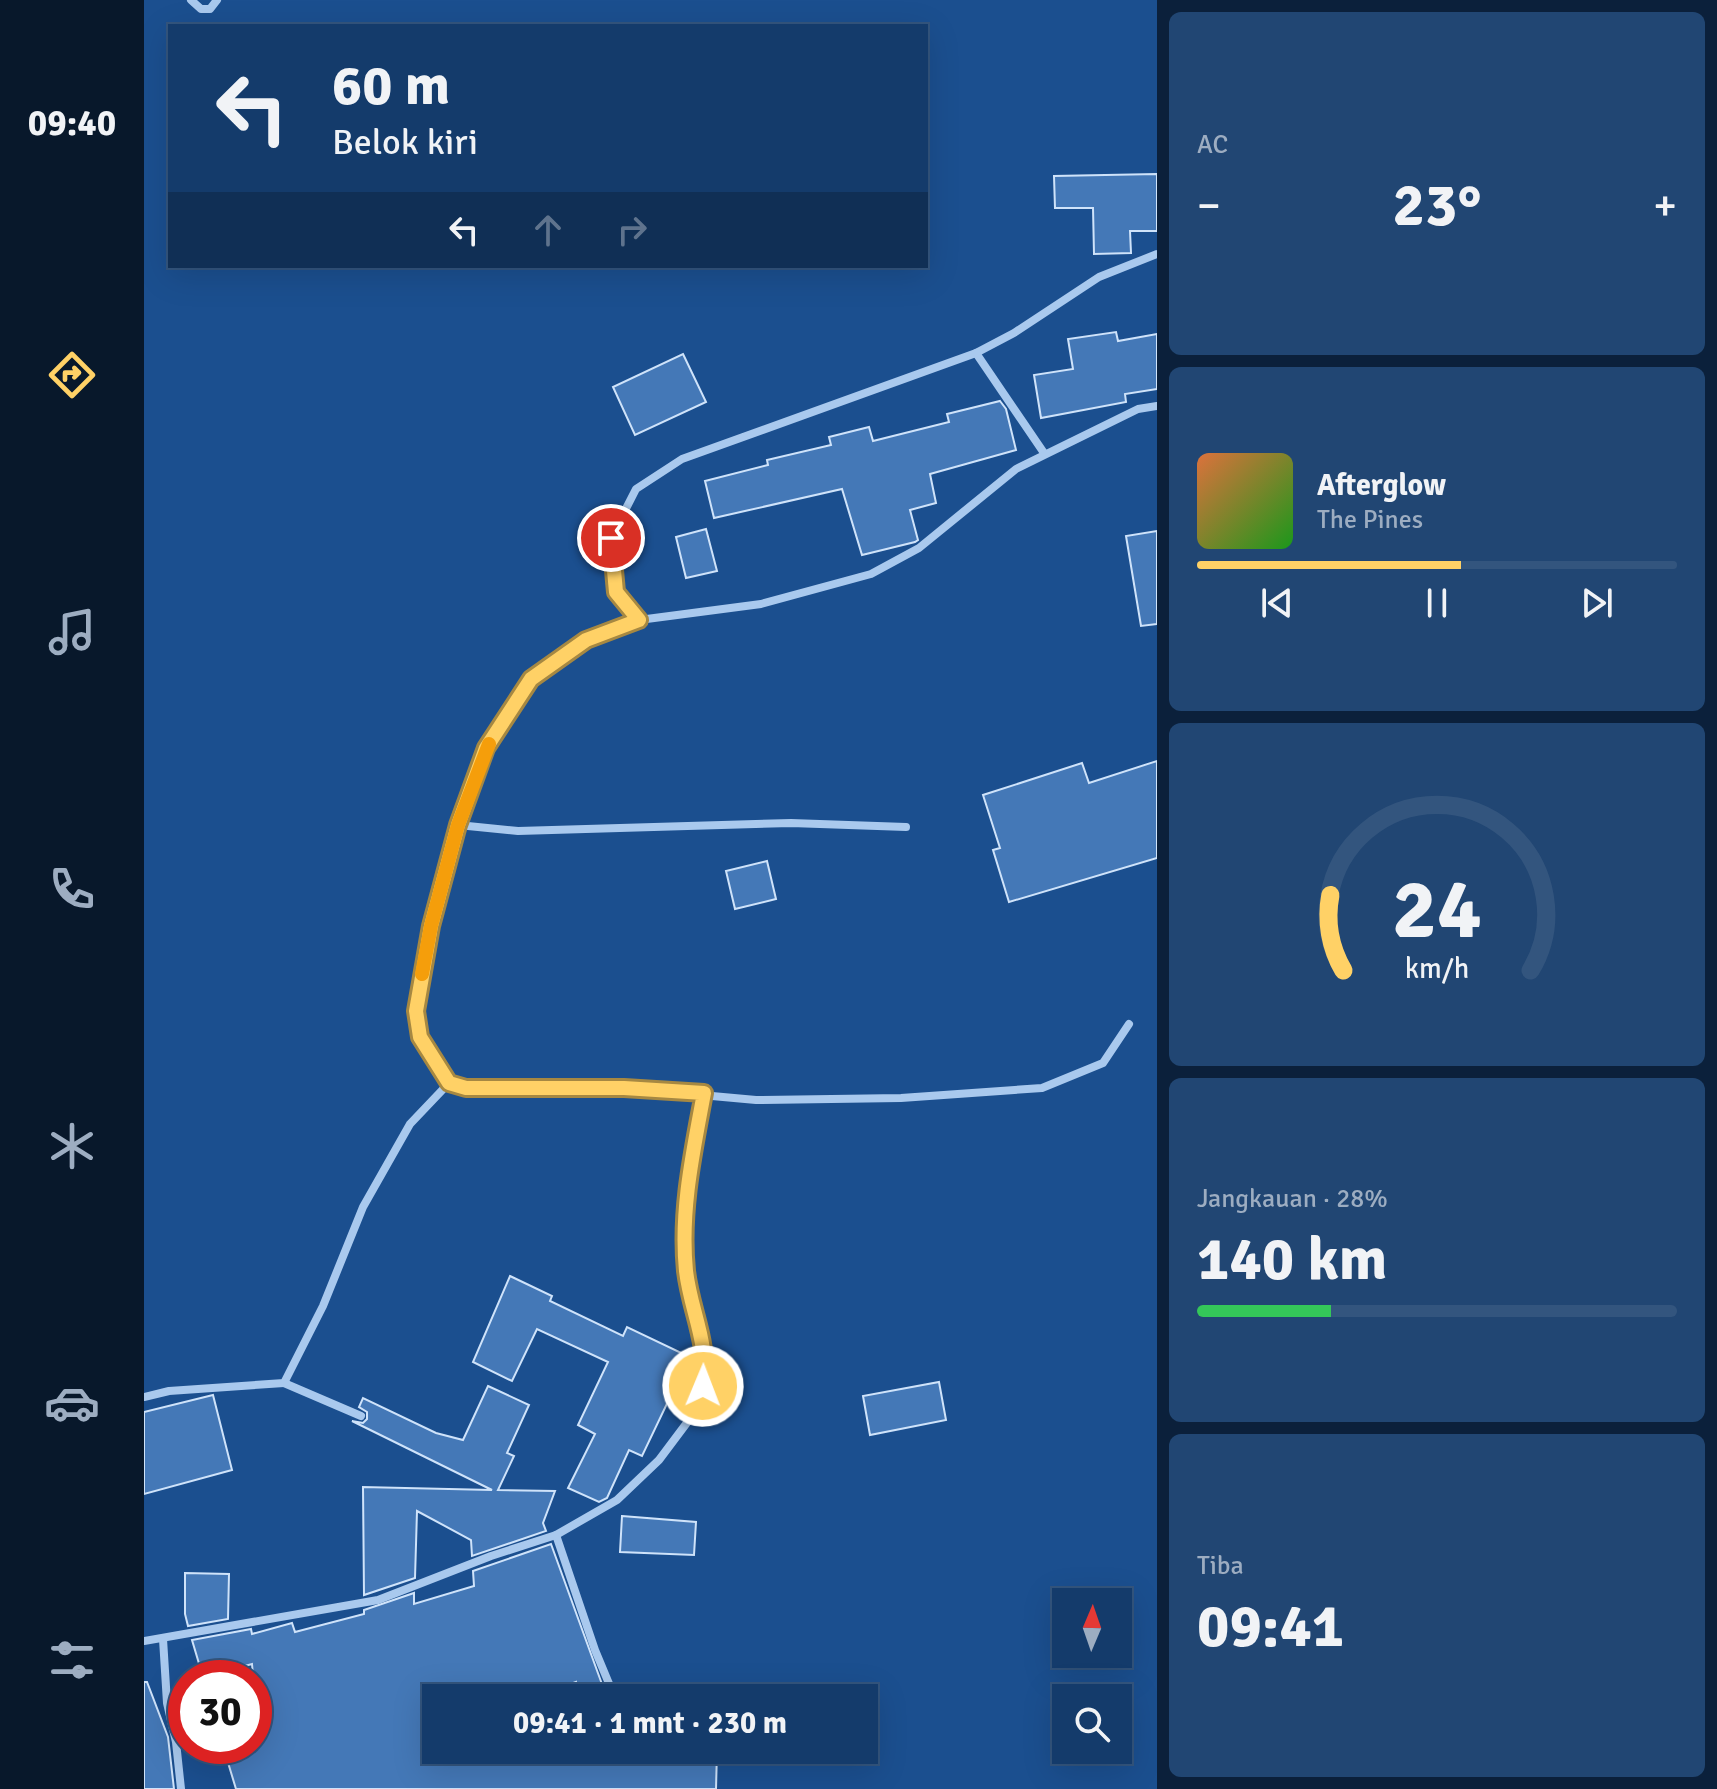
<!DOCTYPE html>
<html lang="id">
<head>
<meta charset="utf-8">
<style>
	body { margin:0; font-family:Signika,sans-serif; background:#214673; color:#f1f3f6; height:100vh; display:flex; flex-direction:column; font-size:30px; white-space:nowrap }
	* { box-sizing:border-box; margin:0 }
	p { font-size:26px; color:#9dadc1 }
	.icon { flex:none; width:44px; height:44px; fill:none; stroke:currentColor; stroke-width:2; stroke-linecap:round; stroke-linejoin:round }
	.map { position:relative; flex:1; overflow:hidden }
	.sheet { display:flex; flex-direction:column; gap:12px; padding:12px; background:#0b203b; width:560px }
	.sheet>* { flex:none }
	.banner { position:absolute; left:24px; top:24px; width:760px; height:244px; border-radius:0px; box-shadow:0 8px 32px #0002,0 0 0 2px #33557e; background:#143b6b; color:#f1f3f6; overflow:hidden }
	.needle { width:52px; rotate:2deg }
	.fabs { position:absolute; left:908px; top:1588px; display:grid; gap:16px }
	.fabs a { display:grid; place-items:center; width:80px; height:80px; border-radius:0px; background:#143b6b; box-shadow:0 8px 32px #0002,0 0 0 2px #33557e; font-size:40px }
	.speed { position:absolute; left:24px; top:1660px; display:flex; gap:16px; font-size:40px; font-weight:700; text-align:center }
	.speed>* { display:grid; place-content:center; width:104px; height:104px; border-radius:50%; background:#143b6b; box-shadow:0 8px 32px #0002,0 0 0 2px #33557e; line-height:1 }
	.speed .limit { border:12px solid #d22; background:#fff; color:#111 }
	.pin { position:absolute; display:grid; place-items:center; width:68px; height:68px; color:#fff; margin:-34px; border:4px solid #fff; border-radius:50%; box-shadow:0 2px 8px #0007 }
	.me { position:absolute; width:88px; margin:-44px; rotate:1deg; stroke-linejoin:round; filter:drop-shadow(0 0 6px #0008) }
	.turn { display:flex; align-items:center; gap:28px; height:168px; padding:0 32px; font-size:36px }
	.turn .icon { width:104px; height:104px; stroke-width:2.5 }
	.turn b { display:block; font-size:56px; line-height:68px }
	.lanes { display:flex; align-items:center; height:76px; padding:0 32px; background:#0003; justify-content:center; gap:40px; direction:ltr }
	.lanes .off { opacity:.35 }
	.big { font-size:60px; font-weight:700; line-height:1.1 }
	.sheet .widget { flex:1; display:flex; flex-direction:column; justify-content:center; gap:12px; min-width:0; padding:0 28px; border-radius:12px; background:#214673 }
	.sheet .dial { align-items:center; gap:0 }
	.dial svg { height:208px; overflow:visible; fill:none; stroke:#33557e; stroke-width:7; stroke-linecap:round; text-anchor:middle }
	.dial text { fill:#f1f3f6; stroke:none }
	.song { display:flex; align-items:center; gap:24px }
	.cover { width:96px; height:96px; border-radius:12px; background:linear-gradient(135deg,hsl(20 70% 55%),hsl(120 70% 35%)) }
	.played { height:8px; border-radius:4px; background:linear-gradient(90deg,#ffd166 55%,#33557e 55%) }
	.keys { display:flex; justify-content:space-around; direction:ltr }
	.heat { display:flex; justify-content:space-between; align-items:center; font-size:44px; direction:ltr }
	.charge { height:12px; border-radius:6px; background:linear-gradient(90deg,#34c759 28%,#33557e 0) }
	.trip { position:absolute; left:278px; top:1684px; width:456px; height:80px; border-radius:0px; background:#143b6b; box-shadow:0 8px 32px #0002,0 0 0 2px #33557e; font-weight:700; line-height:80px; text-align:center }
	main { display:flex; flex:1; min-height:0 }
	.tabs { display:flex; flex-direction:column; width:144px; justify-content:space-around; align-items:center; background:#08182b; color:#9dadc1 }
	.tabs .icon { width:56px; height:56px }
	.tabs .selected { color:#ffd166 }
	.tabs b { font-size:36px; color:#f1f3f6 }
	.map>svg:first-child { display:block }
	.building { fill:#4478b7; stroke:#cfe3fa; stroke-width:2 }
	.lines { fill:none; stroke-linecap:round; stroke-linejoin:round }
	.minor { stroke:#a9c9ee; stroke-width:8 }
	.route-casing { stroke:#a68842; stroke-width:20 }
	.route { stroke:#ffd166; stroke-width:14 }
	.slow { stroke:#f59e0b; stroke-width:14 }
</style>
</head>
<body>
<main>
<nav class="tabs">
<b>09:40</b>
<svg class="icon selected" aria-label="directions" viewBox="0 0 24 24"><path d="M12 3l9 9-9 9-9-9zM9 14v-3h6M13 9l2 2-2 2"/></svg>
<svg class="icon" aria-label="music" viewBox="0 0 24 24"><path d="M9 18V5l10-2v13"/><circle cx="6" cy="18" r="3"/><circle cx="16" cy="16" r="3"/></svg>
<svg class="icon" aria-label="phone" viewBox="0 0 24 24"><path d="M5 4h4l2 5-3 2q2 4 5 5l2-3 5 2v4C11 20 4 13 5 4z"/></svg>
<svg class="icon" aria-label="climate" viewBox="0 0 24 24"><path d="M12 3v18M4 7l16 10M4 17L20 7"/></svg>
<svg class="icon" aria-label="car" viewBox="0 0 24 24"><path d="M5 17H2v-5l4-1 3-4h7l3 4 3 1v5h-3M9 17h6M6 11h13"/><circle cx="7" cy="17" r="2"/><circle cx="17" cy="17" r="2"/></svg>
<svg class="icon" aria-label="filters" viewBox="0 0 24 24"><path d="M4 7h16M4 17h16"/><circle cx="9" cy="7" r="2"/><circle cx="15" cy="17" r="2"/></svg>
</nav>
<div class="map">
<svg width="1013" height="1789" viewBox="0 0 1013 1789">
	<rect width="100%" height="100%" fill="#1b4f8f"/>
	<g class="building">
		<polygon points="1013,174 1013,231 986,231 987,253 950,254 949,208 911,208 910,176"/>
		<polygon points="972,332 974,341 1013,334 1013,389 981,394 982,402 897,418 890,375 929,369 924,339"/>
		<polygon points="539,354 562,402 491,435 469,387"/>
		<polygon points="856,401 862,409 872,450 786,474 792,503 766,510 774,540 771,542 718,555 698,489 570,518 561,481 624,465 623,460 687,445 685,437 725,427 729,441 805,422 803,414"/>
		<polygon points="562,529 573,571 542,578 532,537"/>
		<polygon points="1013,531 1013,624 997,626 982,536"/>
		<polygon points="1013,761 1013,858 865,902 849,850 856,848 839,795 938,763 945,783"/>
		<polygon points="623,861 632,899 591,909 582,871"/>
		<polygon points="366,1276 408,1296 406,1301 479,1336 483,1327 552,1360 536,1394 529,1391 498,1456 485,1450 463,1498 455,1502 424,1488 451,1434 434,1425 464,1362 393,1329 368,1381 329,1362"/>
		<polygon points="795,1382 802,1420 726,1435 719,1396"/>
		<polygon points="344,1386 385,1405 363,1453 370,1456 354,1490 411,1491 399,1523 402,1531 328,1556 327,1540 273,1511 271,1578 220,1595 219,1487 348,1490 208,1421 219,1423 223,1419 223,1412 215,1407 219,1398 292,1433 319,1440"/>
		<polygon points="69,1395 88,1470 0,1494 0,1412"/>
		<polygon points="478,1516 552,1522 550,1555 476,1552"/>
		<polygon points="407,1544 463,1698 434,1698 432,1682 389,1698 292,1698 292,1750 345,1750 346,1758 399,1753 399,1750 573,1750 572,1789 92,1789 79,1746 110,1746 110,1722 113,1722 108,1664 59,1677 48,1640 107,1629 108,1634 148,1623 151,1632 220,1614 220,1610 270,1593 270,1604 330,1586 329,1571"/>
		<polygon points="41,1573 85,1574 84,1619 44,1626 41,1614"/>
		<polygon points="0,1682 3,1682 24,1737 30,1789 0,1789"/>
	</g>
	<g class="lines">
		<g class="minor">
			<polyline points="47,0 57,9 66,9 73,0"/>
			<polyline points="832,353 900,453"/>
			<polyline points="495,620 472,592 467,538 492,489 538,459 832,353 870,333 955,277 1013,254"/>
			<polyline points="314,825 374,831 647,823 762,827"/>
			<polyline points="985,1024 959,1063 898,1088 757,1098 612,1100 480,1088 322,1088 305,1083 276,1037 272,1011 287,926 314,825 342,748 387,679 442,640 495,620 617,604 727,574 775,548 872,469 994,409 1013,406"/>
			<polyline points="140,1383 217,1416"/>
			<polyline points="0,1397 25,1391 140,1383 179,1306 219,1207 266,1124 305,1083"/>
			<polyline points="412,1535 451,1650 471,1698"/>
			<polyline points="19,1639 23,1703 32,1742 37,1789"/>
			<polyline points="0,1641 234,1600 347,1556 412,1535 473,1500 515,1460 548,1416 559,1386 562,1360 542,1272 542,1190 560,1093"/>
		</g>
	</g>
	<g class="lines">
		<defs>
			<path id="route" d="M 467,538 L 472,592 L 495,620 L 442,640 L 387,679 L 342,748 L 314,825 L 287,926 L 272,1011 L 276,1037 L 305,1083 L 322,1088 L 480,1088 L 560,1093 C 549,1152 536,1211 542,1271 C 547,1313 565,1341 559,1386"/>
		</defs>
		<use href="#route" class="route-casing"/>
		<use href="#route" class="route"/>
		<polyline class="slow" points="278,974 287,926 314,825 345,744"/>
	</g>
</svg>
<div class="fabs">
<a><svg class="needle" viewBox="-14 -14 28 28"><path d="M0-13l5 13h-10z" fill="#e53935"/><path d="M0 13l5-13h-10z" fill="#9dadc1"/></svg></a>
<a><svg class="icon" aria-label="search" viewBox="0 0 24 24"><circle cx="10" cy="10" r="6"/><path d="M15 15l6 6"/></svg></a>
</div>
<div class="speed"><div class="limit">30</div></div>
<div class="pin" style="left:467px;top:538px;background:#d93025"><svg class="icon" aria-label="arrive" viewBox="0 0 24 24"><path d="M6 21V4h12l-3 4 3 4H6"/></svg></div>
<svg class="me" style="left:559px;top:1386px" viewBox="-20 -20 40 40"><circle r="17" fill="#ffd166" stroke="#fff" stroke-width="3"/><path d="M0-11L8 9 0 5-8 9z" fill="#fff"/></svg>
<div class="trip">09:41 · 1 mnt · 230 m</div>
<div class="banner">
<div class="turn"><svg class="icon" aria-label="left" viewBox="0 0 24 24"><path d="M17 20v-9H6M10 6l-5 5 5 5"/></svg><div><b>60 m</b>Belok kiri</div></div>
<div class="lanes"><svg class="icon" aria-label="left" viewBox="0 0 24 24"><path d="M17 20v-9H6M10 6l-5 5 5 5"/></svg><svg class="icon off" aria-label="ahead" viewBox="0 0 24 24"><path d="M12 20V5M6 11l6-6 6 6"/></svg><svg class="icon off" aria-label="right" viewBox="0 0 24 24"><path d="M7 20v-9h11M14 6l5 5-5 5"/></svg></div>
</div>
</div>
<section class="sheet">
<div class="widget"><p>AC</p>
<div class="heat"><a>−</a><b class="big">23°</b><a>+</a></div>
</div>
<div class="widget">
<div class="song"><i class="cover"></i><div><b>Afterglow</b><p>The Pines</p></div></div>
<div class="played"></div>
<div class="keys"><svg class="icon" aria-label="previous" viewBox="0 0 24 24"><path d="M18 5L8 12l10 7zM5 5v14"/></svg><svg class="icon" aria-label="pause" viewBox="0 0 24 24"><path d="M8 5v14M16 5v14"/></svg><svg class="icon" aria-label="next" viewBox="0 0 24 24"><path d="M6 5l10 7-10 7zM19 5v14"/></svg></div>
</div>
<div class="widget dial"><svg viewBox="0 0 100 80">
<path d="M14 69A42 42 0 1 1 86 69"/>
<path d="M14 69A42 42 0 0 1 9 40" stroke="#ffd166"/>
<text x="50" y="56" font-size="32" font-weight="700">24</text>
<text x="50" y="72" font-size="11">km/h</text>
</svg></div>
<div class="widget"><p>Jangkauan · 28%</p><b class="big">140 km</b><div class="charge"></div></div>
<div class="widget"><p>Tiba</p><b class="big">09:41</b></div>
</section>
</main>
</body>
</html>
